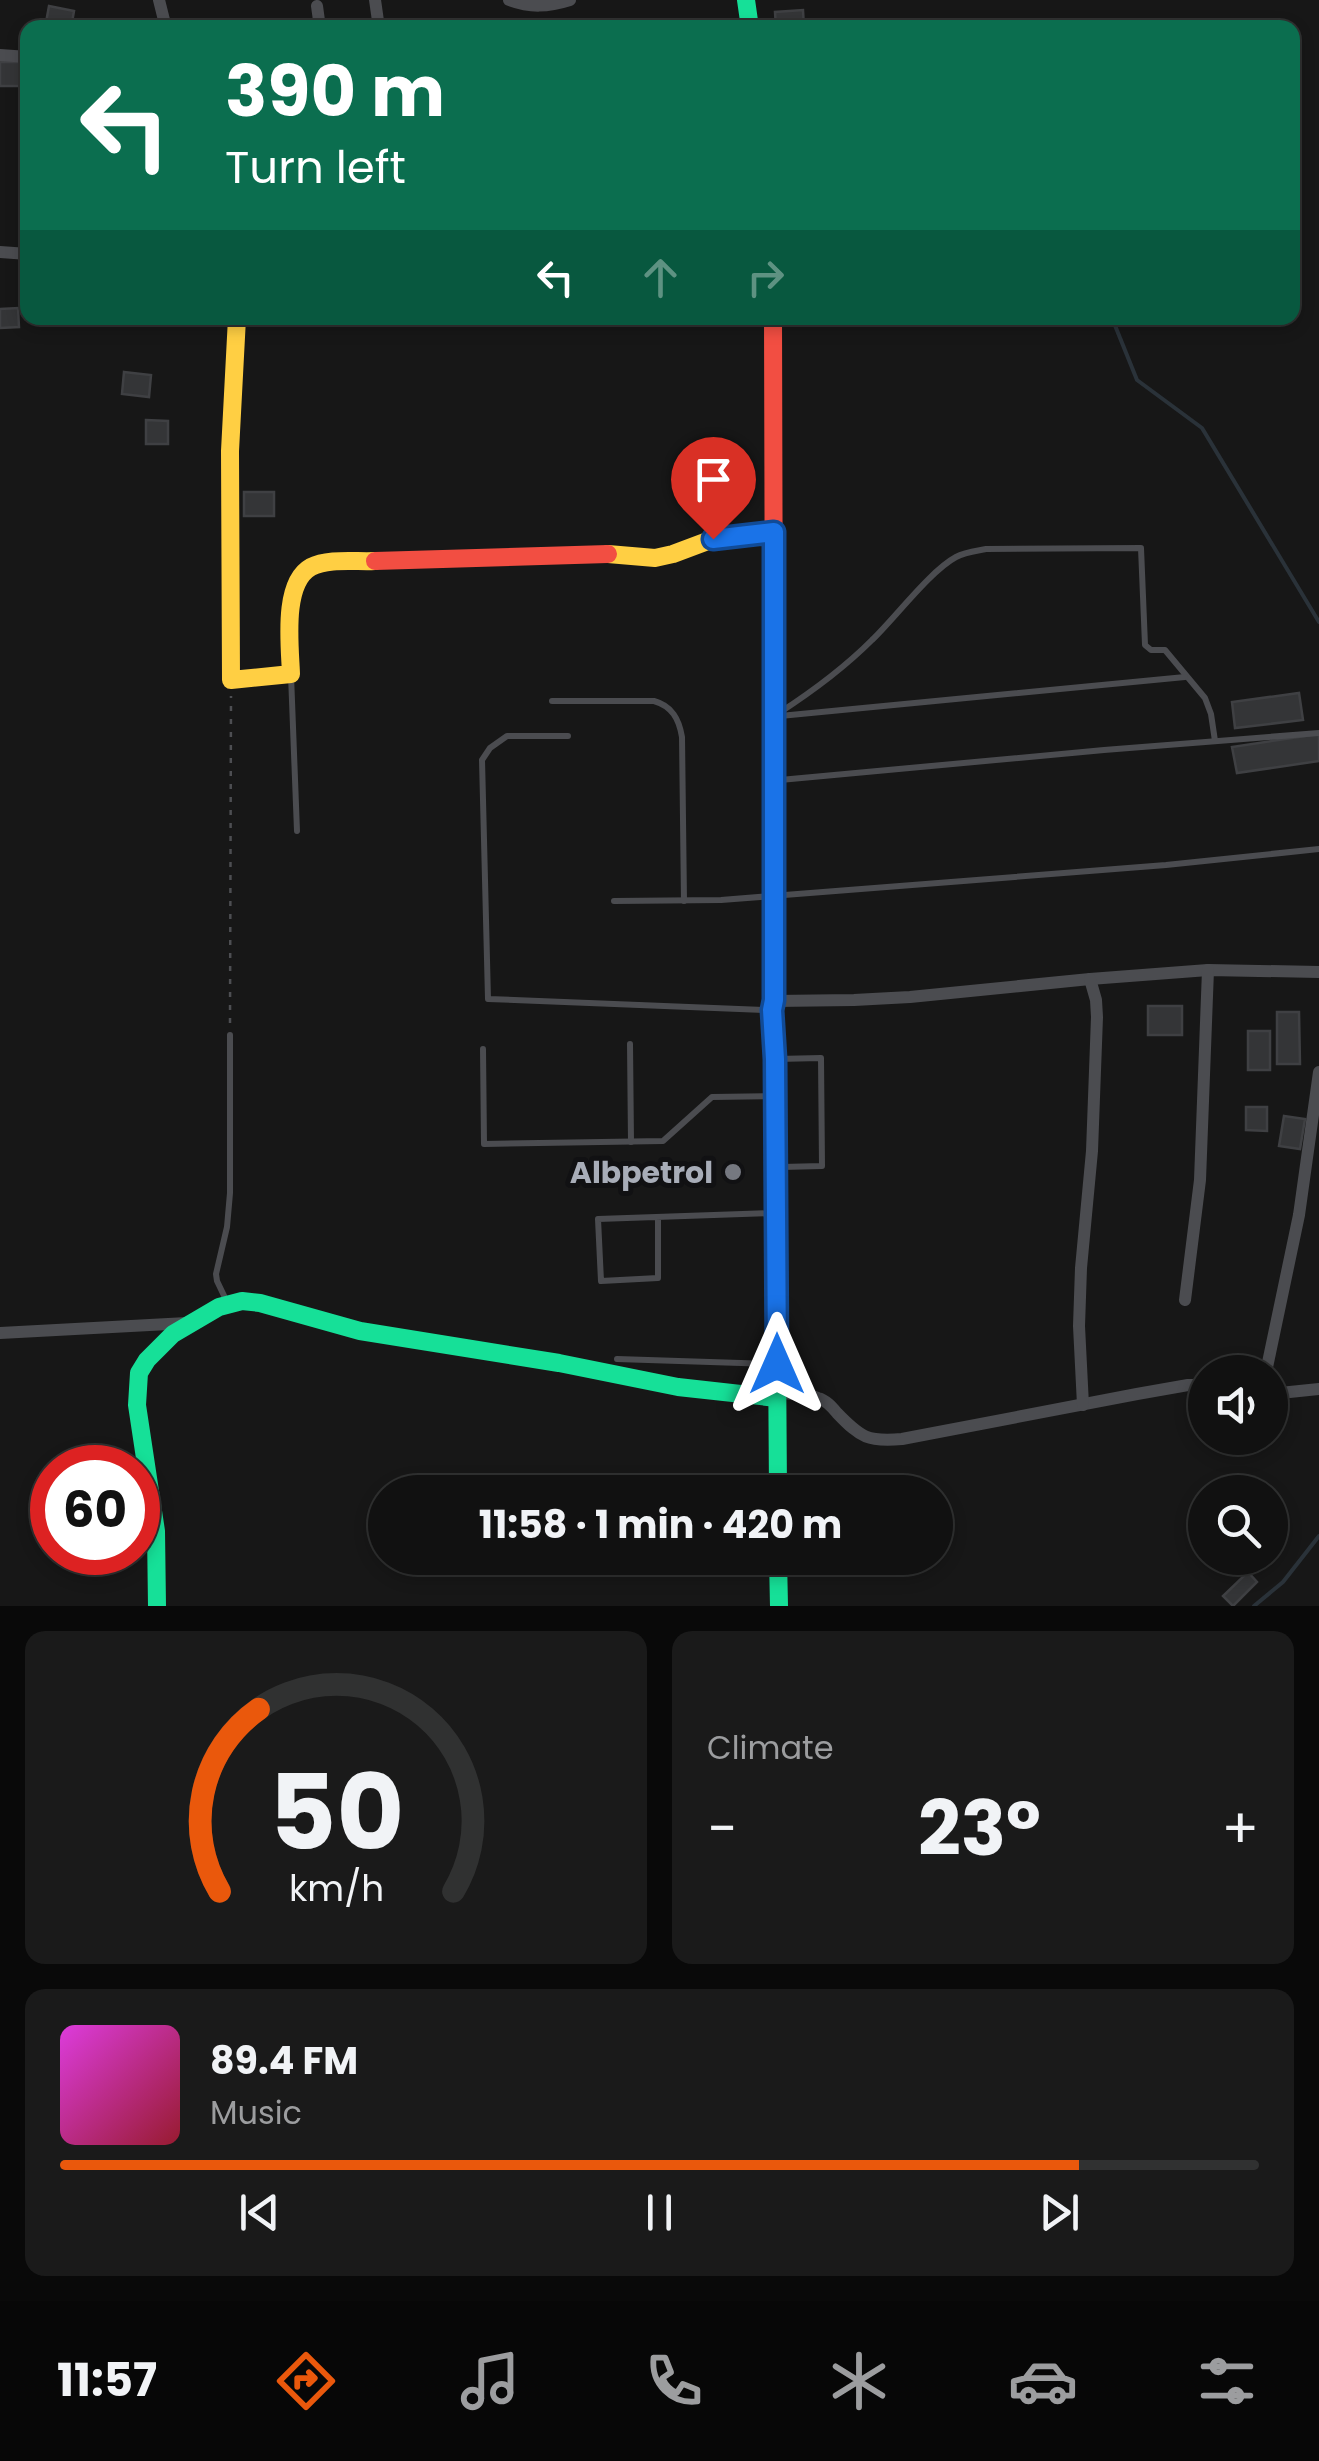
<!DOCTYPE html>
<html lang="en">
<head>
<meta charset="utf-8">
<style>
	body { margin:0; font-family:Poppins,sans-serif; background:#1a1a1a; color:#f1f3f6; height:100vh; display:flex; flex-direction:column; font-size:38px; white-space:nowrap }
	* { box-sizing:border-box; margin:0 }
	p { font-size:32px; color:#9c9d9f }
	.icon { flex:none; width:55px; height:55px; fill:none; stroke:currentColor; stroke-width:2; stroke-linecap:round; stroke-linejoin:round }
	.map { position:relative; height:1606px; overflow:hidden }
	.sheet { display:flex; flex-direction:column; gap:25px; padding:25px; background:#090909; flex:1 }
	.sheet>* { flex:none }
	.top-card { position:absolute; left:20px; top:20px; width:1280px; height:305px; border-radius:20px; box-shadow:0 5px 15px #0003,0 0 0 2px #303131; background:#0b6e4f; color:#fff; overflow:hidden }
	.fabs { position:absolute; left:1188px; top:1355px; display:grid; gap:20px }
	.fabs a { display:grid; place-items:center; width:100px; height:100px; border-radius:50%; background:#111; box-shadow:0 5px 15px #0003,0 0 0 2px #303131; font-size:50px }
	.speed { position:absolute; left:30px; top:1445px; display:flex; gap:20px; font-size:50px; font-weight:700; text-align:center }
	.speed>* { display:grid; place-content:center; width:130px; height:130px; border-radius:50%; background:#111; box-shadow:0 5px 15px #0003,0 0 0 2px #303131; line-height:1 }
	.speed .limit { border:15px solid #d22; background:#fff; color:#111 }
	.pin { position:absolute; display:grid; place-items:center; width:85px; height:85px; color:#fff; margin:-102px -42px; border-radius:50% 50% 50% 0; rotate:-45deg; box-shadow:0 0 10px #0007 }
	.pin .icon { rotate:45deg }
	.me { position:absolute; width:110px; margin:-55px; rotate:0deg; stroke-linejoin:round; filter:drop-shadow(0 0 8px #0008) }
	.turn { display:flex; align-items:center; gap:35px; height:210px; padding:0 40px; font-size:45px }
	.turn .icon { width:130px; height:130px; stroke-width:2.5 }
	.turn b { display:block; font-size:70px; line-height:85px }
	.lanes { display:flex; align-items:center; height:95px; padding:0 40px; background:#0003; justify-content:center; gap:50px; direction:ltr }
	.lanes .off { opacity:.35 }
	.big { font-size:75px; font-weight:700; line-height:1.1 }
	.sheet .widget { flex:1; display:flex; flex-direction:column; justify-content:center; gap:15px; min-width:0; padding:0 35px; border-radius:20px; background:#1a1a1a }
	.sheet .dial { align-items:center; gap:0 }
	.dial svg { height:260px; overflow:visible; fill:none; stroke:#303131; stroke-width:7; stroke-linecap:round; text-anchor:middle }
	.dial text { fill:#f1f3f6; stroke:none }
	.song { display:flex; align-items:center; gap:30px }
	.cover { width:120px; height:120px; border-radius:15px; background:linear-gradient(135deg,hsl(300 70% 55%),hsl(350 70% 35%)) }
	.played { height:10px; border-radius:5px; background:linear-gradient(90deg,#ea580c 85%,#303131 85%) }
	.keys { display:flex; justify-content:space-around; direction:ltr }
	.heat { display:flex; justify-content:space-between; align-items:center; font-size:55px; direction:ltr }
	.sheet .tiles { flex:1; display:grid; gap:25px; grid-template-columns:1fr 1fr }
	.widget:last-child { grid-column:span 2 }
	.trip { position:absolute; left:368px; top:1475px; width:585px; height:100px; border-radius:50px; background:#111; box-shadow:0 5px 15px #0003,0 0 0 2px #303131; font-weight:700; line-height:100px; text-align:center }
	.menu { display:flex; height:160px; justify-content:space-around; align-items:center; background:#070707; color:#9c9d9f }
	.menu .icon { width:70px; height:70px }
	.menu .selected { color:#ea580c }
	.menu b { font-size:45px; color:#f1f3f6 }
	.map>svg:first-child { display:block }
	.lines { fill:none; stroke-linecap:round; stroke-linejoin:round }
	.stream { stroke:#2a3239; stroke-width:4 }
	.building { fill:#343537; stroke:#3f4043; stroke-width:2.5 }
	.path { stroke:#4d4e52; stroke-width:2.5; stroke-dasharray:5 8; stroke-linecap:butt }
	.lane { stroke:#4b4c50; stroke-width:6 }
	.street { stroke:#4b4c50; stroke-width:12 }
	.fast { stroke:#16e098; stroke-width:18 }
	.slow { stroke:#ffcf43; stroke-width:18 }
	.jam { stroke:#f24e42; stroke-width:18 }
	.route-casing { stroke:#114b97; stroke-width:25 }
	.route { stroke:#1a73e8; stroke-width:18 }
	.poi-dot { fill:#757880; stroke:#111113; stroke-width:4 }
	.labels { text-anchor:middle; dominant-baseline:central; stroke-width:10; stroke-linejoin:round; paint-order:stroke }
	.poi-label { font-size:30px; font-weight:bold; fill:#a8adb8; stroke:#111113; text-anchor:end }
</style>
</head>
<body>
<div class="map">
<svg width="1319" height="1606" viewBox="0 0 1319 1606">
	<rect width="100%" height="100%" fill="#171717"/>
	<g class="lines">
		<g class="stream">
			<polyline points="1043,28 1045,23"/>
			<polyline points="1112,318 1137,380 1202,428 1319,622"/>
			<polyline points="1254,1606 1283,1582 1319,1536"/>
		</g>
	</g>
	<g class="building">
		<polygon points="49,6 74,11 71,28 45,28"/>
		<polygon points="803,10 804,28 776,28 775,12"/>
		<rect x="0" y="62" width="28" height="24"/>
		<polygon points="18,308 19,327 0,328 0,309"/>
		<polygon points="124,372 151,375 149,397 122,394"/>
		<polygon points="146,420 168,421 168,444 146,444"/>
		<rect x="244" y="492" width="30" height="24"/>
		<polygon points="1299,693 1303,720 1235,728 1232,702"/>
		<polygon points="1319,734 1319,761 1237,773 1232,747"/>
		<rect x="1148" y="1006" width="34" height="29"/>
		<polygon points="1277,1012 1299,1012 1300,1064 1277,1064"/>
		<rect x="1248" y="1031" width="22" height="39"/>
		<polygon points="1246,1107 1267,1107 1267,1131 1246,1130"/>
		<polygon points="1284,1116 1305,1119 1300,1149 1279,1146"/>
		<polygon points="1248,1572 1257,1582 1233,1606 1223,1596"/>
	</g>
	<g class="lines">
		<polyline class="path" points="230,1023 231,696"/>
		<g class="lane">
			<polyline points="291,675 297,831"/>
			<path d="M 552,701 L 654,701 C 672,706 679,719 682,737 L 684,901"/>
			<path d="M 779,713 C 813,691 844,668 872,640 C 895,618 930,571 956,557 C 965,552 976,551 986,549 L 1141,548 L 1145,645 L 1151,650 L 1165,650 L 1205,698 L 1211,714 L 1215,741"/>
			<polyline points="780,716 1185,677"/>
			<polyline points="568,736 507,736 490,748 482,760 488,999 766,1010"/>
			<polyline points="780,780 1104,750 1319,733"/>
			<polyline points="614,901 721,900 1166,865 1319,849"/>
			<polyline points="630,1044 631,1142"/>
			<polyline points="483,1049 484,1144 663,1141 712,1097 774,1096"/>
			<polyline points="777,1059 821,1058 822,1166 782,1167"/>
			<polyline points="658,1218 658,1278 601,1281 598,1219 775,1213"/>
			<polyline points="228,1304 217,1281 216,1274 227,1227 230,1193 230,1035"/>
			<polyline points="617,1359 771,1364"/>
		</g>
		<g class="street">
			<polyline points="159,0 166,28"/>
			<polyline points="375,0 379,28"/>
			<path d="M 509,0 C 530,8 548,7 570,0"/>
			<polyline points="317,6 320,28"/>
			<polyline points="0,55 28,57"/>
			<polyline points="0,252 28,254"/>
			<polyline points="775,1001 854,1000 910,997 1090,979 1208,970 1319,972"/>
			<polyline points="1185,1300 1200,1180 1208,970"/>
			<polyline points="0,1333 187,1323"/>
			<polyline points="1266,1372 1299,1215 1319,1072"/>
			<polyline points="1270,1391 1280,1393 1319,1389"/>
			<path d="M 777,1393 C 790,1394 806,1393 818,1398 C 826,1400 832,1407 837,1413 C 861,1438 868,1442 902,1439 L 1137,1394 L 1188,1385 L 1205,1385"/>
			<polyline points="1083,1405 1079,1326 1081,1268 1092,1151 1097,1017 1096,1000 1090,979"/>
		</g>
		<g class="fast">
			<polyline points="746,0 750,28"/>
			<polyline points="774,700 775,1001 772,1010 775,1059 778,1492"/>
			<polyline points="778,1558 779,1606"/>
			<polyline points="157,1606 156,1531 137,1405 139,1373 147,1360 173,1334 219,1307 242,1301 260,1303 360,1331 559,1363 678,1387 777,1398"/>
		</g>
		<g class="slow">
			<path d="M 237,318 L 230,451 L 231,680 L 291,674 C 290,646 282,583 311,567 C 328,558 356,562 375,561"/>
			<polyline points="608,554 655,558 673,554 713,539 774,532"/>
		</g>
		<g class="jam">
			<polyline points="773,318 774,700"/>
			<polyline points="375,561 608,554"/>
		</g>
	</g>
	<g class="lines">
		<defs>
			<polyline id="route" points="713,539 774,532 774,1000 772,1010 775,1059 777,1364"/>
		</defs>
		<use href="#route" class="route-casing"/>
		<use href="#route" class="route"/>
	</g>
	<circle class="poi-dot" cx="733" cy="1172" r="10"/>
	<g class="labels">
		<g class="poi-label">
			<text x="713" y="1172">Albpetrol</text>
		</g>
	</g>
</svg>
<div class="fabs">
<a><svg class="icon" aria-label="sound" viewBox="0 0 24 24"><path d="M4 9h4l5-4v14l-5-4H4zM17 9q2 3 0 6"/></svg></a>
<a><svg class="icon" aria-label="search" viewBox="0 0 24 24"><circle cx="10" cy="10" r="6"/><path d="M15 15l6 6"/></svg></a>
</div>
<div class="speed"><div class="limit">60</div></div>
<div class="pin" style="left:713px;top:539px;background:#d93025"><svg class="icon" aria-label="arrive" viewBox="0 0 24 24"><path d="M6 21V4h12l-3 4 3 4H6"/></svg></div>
<svg class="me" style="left:777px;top:1364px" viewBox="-20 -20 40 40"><path d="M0-17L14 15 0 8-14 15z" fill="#1a73e8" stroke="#fff" stroke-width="4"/></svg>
<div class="trip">11:58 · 1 min · 420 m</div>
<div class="top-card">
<div class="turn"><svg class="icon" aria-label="left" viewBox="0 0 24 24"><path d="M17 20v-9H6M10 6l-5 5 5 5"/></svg><div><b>390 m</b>Turn left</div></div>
<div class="lanes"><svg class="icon" aria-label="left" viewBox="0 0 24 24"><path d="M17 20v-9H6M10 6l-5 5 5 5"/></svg><svg class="icon off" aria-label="ahead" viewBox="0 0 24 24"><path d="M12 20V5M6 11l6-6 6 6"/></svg><svg class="icon off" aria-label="right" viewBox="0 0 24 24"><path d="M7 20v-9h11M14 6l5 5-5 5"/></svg></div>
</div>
</div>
<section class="sheet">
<div class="tiles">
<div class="widget dial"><svg viewBox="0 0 100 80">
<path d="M14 69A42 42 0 1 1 86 69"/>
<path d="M14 69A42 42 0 0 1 26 13" stroke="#ea580c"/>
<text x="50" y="56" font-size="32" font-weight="700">50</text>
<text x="50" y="72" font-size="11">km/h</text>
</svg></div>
<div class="widget"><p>Climate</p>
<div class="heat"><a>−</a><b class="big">23°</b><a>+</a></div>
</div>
<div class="widget">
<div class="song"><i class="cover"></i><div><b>89.4 FM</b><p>Music</p></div></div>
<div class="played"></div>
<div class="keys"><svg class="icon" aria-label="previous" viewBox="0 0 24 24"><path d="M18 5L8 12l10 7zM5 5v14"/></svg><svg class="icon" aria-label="pause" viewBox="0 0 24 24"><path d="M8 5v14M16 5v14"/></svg><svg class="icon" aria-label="next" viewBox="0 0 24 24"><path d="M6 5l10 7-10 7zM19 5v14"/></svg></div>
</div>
</div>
</section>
<nav class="menu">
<b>11:57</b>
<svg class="icon selected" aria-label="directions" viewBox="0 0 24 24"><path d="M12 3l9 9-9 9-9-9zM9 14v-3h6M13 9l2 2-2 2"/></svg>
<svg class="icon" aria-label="music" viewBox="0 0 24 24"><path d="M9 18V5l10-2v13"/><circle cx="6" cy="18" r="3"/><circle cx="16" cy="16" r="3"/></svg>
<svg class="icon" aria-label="phone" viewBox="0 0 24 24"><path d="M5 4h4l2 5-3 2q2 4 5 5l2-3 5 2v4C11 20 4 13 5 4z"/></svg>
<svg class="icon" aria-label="climate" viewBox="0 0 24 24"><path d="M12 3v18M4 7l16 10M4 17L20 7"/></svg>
<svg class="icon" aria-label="car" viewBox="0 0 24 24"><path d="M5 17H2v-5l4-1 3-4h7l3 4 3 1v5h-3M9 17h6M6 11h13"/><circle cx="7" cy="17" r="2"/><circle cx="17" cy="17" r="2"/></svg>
<svg class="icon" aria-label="filters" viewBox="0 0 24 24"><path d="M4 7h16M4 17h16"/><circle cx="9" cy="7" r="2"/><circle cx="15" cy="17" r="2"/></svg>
</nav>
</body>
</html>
